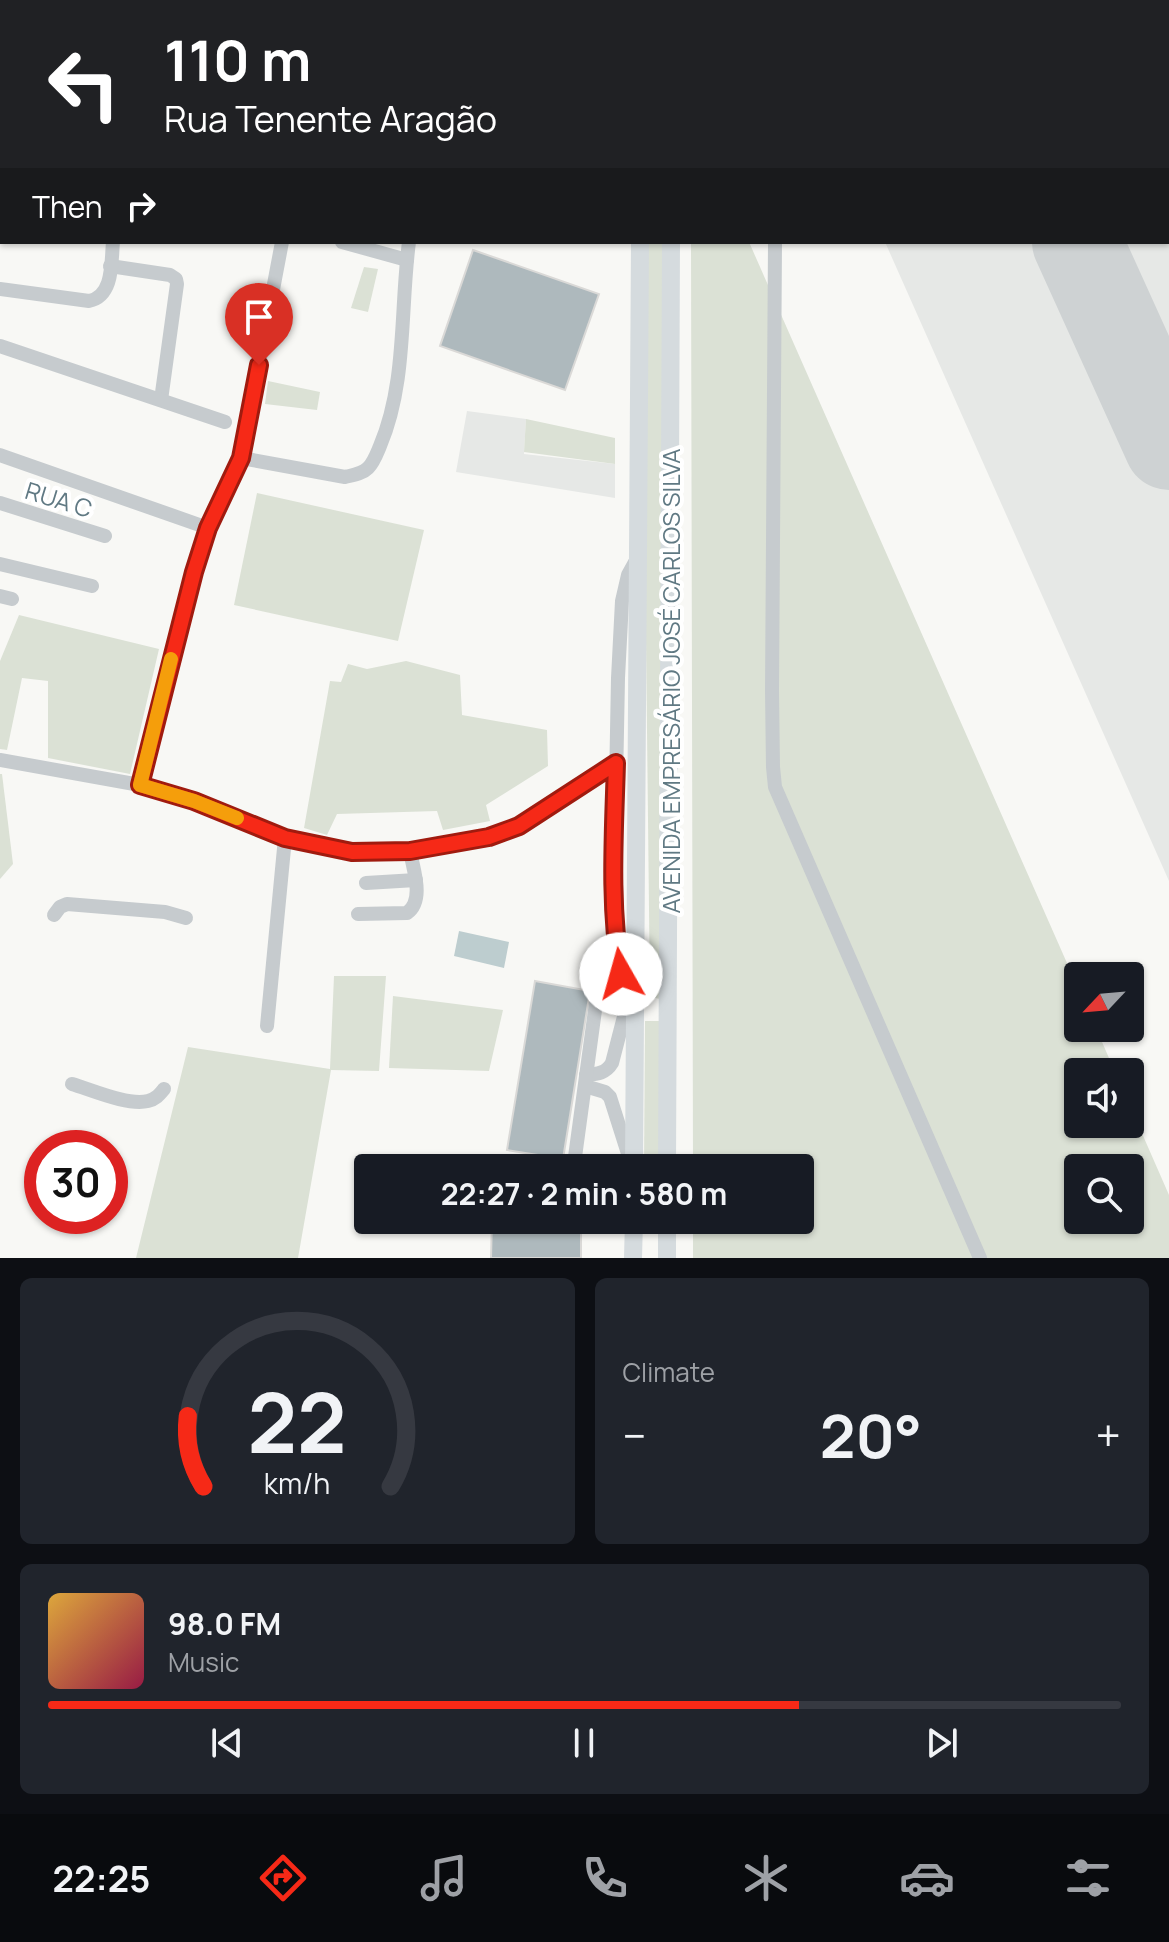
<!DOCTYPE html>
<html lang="en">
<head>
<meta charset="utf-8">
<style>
	body { margin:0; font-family:Manrope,sans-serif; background:#20242c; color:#f1f3f6; height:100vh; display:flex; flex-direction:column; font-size:30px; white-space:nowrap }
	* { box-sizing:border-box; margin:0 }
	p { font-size:26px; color:#9ea1a6 }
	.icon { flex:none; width:44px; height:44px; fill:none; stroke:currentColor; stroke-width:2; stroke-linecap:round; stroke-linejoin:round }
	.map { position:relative; height:1258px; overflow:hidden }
	.details { display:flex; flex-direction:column; gap:20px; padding:20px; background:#0d0f14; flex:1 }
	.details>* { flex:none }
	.banner { position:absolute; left:0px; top:0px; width:1170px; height:244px; box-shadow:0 2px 6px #0004; background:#202124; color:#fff; overflow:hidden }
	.needle { width:52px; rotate:244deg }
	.buttons { position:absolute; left:1064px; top:962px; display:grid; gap:16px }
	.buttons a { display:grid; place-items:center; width:80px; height:80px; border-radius:8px; background:#171b24; box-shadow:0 2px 6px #0004; font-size:40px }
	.speed { position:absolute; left:24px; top:1130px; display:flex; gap:16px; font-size:40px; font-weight:700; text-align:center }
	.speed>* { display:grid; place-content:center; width:104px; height:104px; border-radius:50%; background:#171b24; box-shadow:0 2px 6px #0004; line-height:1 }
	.speed .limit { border:12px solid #d22; background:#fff; color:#111 }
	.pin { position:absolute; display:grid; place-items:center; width:68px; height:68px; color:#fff; margin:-82px -34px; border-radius:50% 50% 50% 0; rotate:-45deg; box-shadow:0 0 8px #0007 }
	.pin .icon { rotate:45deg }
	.me { position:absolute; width:88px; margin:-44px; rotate:353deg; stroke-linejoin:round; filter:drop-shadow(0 0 6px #0008) }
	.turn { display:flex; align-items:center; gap:28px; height:168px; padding:0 32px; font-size:36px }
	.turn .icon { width:104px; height:104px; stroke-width:2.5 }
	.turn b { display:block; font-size:56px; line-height:68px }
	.then { display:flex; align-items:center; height:76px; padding:0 32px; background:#0003; gap:16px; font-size:30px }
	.big { font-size:60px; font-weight:700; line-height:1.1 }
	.details .tile { flex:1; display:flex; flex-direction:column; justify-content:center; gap:12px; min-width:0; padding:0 28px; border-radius:12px; background:#20242c }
	.details .dial { align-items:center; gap:0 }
	.dial svg { height:208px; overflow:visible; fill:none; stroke:#363941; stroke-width:7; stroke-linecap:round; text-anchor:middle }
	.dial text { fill:#f1f3f6; stroke:none }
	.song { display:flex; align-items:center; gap:24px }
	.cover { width:96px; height:96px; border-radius:12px; background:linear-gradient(135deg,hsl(40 70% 55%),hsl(340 70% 35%)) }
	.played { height:8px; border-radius:4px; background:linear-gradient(90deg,#f62917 70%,#363941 70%) }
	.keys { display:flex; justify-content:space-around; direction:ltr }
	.heat { display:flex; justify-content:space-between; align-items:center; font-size:44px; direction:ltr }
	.details .tiles { flex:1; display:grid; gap:20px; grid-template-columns:1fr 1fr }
	.tile:last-child { grid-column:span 2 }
	.trip { position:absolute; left:354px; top:1154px; width:460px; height:80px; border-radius:8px; background:#171b24; box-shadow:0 2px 6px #0004; font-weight:700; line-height:80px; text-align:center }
	.tab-bar { display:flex; height:128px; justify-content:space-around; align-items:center; background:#090b0e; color:#9ea1a6 }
	.tab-bar .icon { width:56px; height:56px }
	.tab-bar .current { color:#f62917 }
	.tab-bar b { font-size:36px; color:#f1f3f6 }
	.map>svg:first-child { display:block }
	.built { fill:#e6e8e6 }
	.green { fill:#dbe1d5; fill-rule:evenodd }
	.water { fill:#bdcdcf }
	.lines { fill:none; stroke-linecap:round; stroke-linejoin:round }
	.taxiway { stroke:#ced2d3; stroke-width:36 }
	.runway { stroke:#ced2d3; stroke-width:90 }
	.building { fill:#aeb9bd; stroke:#dad9d7; stroke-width:2 }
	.minor { stroke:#c6cbce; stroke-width:14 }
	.major { stroke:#d5dbde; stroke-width:18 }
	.route-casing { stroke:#a01b0f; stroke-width:20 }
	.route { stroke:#f62917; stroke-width:14 }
	.slow { stroke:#f59e0b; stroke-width:14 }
	.labels { text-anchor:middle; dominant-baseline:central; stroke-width:8; stroke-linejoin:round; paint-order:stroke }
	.street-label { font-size:24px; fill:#607983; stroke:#fff }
</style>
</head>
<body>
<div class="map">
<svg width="1169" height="1258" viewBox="0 0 1169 1258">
	<rect width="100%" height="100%" fill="#f8f8f5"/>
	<g class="built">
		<polygon points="778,0 1169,0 1169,881 885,242 1168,242 1168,2 779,2"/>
		<polygon points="467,411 526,419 524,454 615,464 615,498 456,472"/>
	</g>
	<g class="green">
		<polygon points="646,242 664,242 660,999 650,997 645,553"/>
		<path d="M 691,242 L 749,242 L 1078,988 L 1078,1028 L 1096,1028 L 1115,1072 L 1078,1072 L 1078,1124 L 1130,1124 L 1130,1106 L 1169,1195 L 1169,1258 L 693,1258 L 693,1220 L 800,1220 L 800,1168 L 693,1168 ZM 1078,1168 L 1130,1168 L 1130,1220 L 1078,1220 Z"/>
		<polygon points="364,267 378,269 368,312 351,308"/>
		<polygon points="268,381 320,392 317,410 265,404"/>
		<polygon points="526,419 615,438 615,464 524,452"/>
		<polygon points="257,493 424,530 398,641 234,605"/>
		<polygon points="19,615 159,649 130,774 48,758 48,681 22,678 7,750 0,749 0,661"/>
		<polygon points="406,661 460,675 462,715 547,730 548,766 486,805 490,821 443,830 437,811 337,814 327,835 304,828 330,681 341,682 348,664 367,669"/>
		<polygon points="0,774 2,774 13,864 0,879"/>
		<polygon points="334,976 386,976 379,1071 331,1070 298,1258 136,1258 188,1047 330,1069"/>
		<polygon points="393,996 503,1010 489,1071 389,1068"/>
		<polygon points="645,1021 660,1021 659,1168 644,1168"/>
	</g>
	<polygon class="water" points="459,931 509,942 504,968 454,956"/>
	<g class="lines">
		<polyline class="taxiway" points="1098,242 1107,295 1123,342"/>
		<g class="runway">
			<polyline points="966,0 967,2"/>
			<polyline points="1077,242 1169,445"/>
		</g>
	</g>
	<g class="building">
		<polygon points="473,250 599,294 565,390 440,346"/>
		<polygon points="535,981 590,991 563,1159 507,1150"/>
		<polygon points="492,1220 601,1220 600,1231 581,1229 581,1258 491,1258"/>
	</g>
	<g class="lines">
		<g class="minor">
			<polyline points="106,0 107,2"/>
			<polyline points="758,0 759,2"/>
			<polyline points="342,242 407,260"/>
			<polyline points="775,242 772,691 773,767 775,787 980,1258"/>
			<polyline points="110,266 170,275 176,279 177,284 161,400"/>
			<path d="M 0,289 L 89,301 C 114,296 111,262 113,242"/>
			<polyline points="0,346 225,422"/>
			<polyline points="0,455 208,528"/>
			<path d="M 241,458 L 345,477 C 353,475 362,474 368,468 C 374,462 377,453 380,446 C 407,382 400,310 409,242"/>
			<polyline points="0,503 105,536"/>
			<polyline points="0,564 92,586"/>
			<polyline points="0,596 12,599"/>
			<polyline points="0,760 140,785 194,801 285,838 352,852 410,851 489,837 519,826 616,763"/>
			<polyline points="140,785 187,594 208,528 241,458 282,242"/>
			<polyline points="366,883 416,880"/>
			<path d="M 358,914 L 407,913 C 425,900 413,869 410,851"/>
			<polyline points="54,915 60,907 67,904 165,912 186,918"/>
			<polyline points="633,1010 628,1001 621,974 616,947 614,891 618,678 622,601 628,575 638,557"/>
			<polyline points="267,1026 285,838"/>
			<path d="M 586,1075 C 598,1074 606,1073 612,1063 L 628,1001"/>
			<path d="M 72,1084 C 92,1090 128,1106 148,1101 C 156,1099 159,1095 164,1089"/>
			<polyline points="585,1086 605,1092 610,1097 630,1160"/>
			<polyline points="575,1157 596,1003"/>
		</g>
		<g class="major">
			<polyline points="636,0 636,2"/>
			<polyline points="667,0 667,2"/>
			<polyline points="634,1168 640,242"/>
			<polyline points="667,1168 671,242"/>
			<polyline points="633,1258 634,1220"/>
			<polyline points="667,1258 667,1220"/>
		</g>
	</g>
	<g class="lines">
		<defs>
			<path id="route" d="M 259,365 L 241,458 L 208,528 L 194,572 L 140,785 L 194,801 L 285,838 L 352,852 L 410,851 L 489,837 L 519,826 L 616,763 C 614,833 609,905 621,974"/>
		</defs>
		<use href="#route" class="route-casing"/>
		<use href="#route" class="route"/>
		<polyline class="slow" points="171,659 140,785 194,801 237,818"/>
	</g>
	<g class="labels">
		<g class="street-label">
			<text transform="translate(59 499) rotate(17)">RUA C</text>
			<text transform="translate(670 681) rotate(-90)">AVENIDA EMPRESÁRIO JOSÉ CARLOS SILVA</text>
		</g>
	</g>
</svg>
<div class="buttons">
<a><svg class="needle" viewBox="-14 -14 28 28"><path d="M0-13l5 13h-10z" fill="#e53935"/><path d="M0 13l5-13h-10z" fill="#9ea1a6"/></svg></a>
<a><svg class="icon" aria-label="sound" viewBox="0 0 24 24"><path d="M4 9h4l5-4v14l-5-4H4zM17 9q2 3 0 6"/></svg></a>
<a><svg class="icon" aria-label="search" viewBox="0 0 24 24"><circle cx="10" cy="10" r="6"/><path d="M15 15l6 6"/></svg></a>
</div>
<div class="speed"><div class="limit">30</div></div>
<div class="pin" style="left:259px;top:365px;background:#d93025"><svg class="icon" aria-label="arrive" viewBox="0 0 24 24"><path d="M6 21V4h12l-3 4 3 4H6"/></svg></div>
<svg class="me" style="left:621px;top:974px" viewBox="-20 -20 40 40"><circle r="19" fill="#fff"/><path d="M0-13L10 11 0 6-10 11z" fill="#f62917"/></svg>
<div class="trip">22:27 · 2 min · 580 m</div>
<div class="banner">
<div class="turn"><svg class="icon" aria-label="left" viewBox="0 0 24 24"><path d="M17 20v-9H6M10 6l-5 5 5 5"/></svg><div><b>110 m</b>Rua Tenente Aragão</div></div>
<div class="then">Then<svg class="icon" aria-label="right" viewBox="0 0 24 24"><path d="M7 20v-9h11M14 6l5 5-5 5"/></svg></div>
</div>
</div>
<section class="details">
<div class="tiles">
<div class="tile dial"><svg viewBox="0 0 100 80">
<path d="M14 69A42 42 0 1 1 86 69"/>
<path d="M14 69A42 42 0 0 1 8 42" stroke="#f62917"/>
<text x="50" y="56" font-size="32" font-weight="700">22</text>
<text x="50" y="72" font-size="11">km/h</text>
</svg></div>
<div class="tile"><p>Climate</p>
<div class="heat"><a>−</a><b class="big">20°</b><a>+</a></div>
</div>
<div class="tile">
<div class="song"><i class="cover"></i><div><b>98.0 FM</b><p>Music</p></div></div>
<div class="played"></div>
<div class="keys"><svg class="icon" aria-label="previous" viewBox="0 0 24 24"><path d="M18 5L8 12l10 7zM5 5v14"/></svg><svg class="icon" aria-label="pause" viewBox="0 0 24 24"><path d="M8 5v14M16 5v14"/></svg><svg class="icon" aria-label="next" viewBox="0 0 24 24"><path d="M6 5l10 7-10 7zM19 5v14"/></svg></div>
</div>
</div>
</section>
<nav class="tab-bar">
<b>22:25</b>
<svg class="icon current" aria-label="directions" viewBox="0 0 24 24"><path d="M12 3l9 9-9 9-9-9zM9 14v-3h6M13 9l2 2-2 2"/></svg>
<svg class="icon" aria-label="music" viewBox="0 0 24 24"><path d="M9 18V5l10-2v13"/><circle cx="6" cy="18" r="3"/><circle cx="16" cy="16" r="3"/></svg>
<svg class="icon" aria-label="phone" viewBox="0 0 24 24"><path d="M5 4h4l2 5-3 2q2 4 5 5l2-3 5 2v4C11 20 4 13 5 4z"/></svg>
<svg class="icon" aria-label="climate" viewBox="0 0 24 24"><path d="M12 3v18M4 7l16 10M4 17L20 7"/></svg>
<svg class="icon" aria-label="car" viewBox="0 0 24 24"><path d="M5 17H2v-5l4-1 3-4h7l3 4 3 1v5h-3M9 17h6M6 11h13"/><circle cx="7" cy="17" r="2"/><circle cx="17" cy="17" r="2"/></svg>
<svg class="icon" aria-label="filters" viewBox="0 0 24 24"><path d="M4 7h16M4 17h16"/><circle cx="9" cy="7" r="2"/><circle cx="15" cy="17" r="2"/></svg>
</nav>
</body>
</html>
